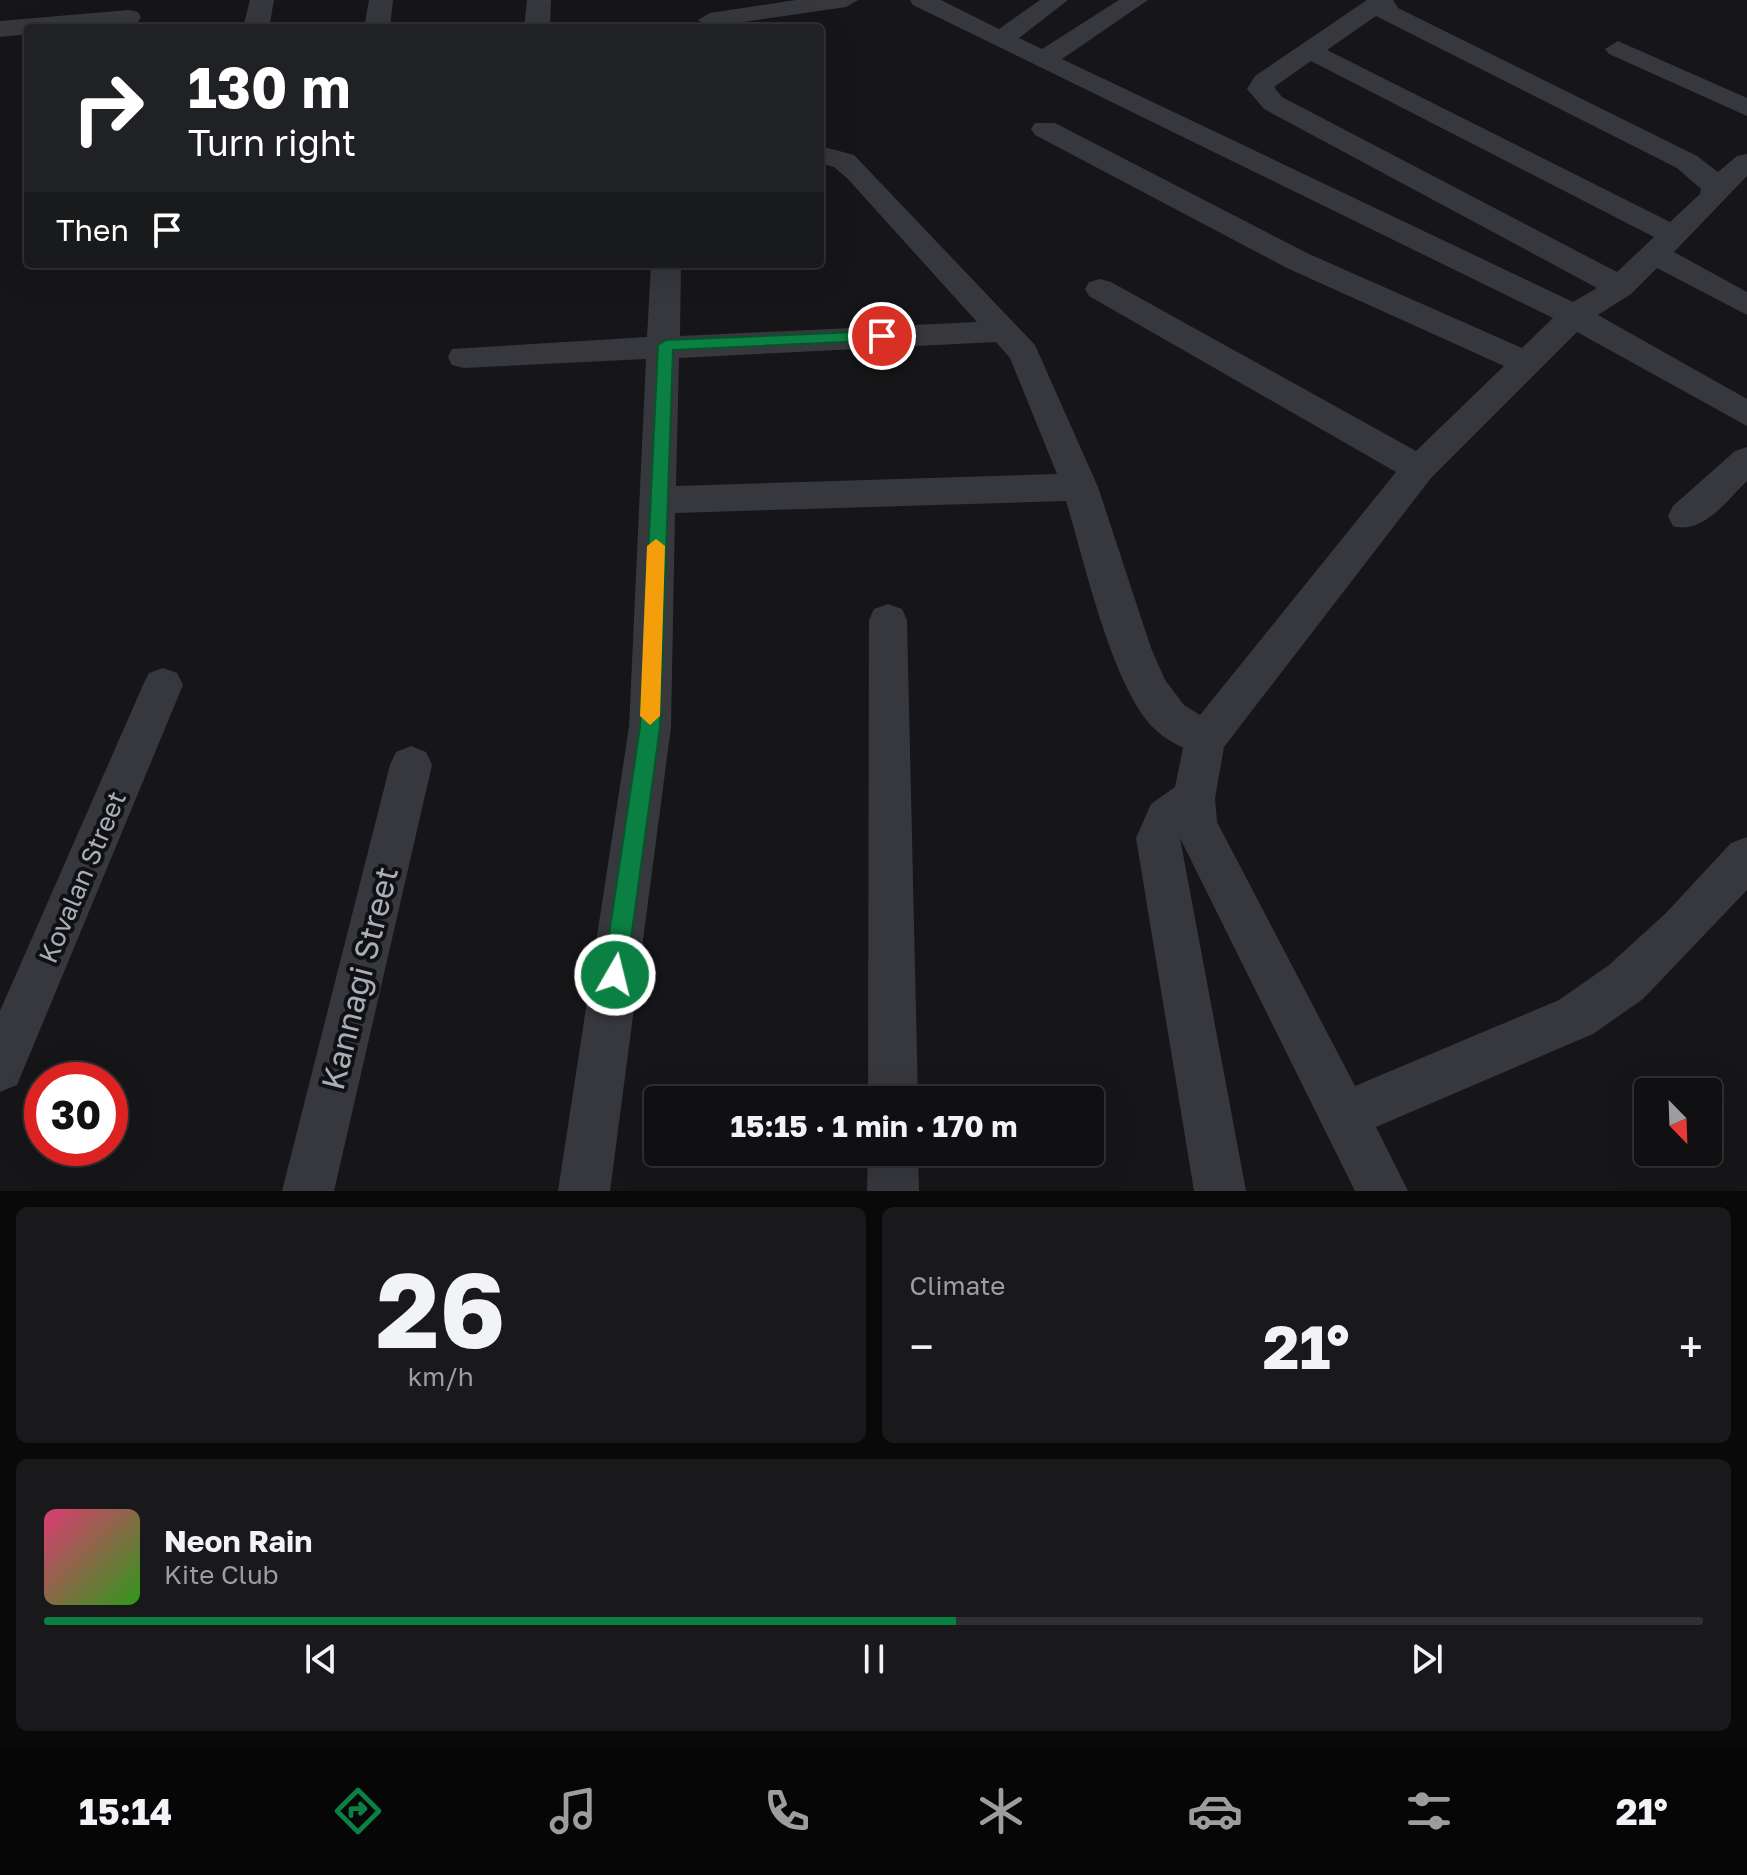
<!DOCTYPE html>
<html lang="en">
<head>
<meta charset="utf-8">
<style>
	body { margin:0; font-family:"Golos Text",sans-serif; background:#19191b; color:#f1f3f6; height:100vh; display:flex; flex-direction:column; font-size:30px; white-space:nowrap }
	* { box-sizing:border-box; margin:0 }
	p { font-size:26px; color:#9c9d9f }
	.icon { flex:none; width:44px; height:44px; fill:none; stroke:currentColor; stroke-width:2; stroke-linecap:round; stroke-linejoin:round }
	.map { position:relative; height:1191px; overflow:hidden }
	.drawer { display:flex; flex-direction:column; gap:16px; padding:16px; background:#09090a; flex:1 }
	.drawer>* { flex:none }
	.banner { position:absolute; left:24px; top:24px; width:800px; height:244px; border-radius:8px; box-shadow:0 8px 32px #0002,0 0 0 2px #303032; background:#202124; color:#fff; overflow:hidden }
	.needle { width:52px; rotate:157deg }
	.tools { position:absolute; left:1634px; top:1078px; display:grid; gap:16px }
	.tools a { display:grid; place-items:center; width:88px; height:88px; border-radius:8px; background:#101012; box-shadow:0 8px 32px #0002,0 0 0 2px #303032; font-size:40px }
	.speed { position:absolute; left:24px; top:1062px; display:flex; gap:16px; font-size:40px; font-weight:700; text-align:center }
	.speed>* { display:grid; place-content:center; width:104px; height:104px; border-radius:50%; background:#101012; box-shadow:0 8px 32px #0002,0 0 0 2px #303032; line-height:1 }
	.speed .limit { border:12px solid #d22; background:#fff; color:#111 }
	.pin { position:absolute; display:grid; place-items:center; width:68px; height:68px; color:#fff; margin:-34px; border:4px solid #fff; border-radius:50%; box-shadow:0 2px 8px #0007 }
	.me { position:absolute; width:88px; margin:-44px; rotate:8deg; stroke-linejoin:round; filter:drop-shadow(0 0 6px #0008) }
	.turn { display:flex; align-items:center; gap:28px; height:168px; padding:0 32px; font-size:36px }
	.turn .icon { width:104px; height:104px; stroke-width:2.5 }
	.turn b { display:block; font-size:56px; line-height:68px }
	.then { display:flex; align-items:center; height:76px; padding:0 32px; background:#0003; gap:16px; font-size:30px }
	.big { font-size:60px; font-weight:700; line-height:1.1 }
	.drawer .tile { flex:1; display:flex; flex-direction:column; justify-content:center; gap:12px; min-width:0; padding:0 28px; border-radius:12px; background:#19191b }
	.drawer .dial { align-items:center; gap:0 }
	.dial b { font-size:104px; line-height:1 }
	.song { display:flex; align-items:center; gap:24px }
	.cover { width:96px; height:96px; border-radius:12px; background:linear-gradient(135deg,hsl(340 70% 55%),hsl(110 70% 35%)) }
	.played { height:8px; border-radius:4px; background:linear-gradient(90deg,#0b8043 55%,#303032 55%) }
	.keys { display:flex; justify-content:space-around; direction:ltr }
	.heat { display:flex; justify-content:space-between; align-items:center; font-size:44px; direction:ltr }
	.drawer .tiles { flex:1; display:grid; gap:16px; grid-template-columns:1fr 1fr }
	.tile:last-child { grid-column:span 2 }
	.trip { position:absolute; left:644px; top:1086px; width:460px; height:80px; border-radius:8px; background:#101012; box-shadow:0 8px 32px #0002,0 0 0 2px #303032; font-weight:700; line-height:80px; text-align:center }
	.tabs { display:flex; height:128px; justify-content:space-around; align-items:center; background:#060607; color:#9c9d9f }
	.tabs .icon { width:56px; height:56px }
	.tabs .current { color:#0b8043 }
	.tabs b { font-size:36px; color:#f1f3f6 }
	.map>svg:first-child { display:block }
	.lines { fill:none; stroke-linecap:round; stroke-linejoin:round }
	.minor { fill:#37383d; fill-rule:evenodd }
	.route { fill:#0b8043; stroke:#07532c; stroke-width:2 }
	.slow { fill:#f59e0b }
	.labels { text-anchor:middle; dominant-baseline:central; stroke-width:8; stroke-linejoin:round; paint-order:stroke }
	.street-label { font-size:26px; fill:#a8adb8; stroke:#111113 }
	.near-street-label { font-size:32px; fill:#a8adb8; stroke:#111113 }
</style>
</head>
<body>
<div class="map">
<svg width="1747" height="1191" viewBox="0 0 1747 1191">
	<rect width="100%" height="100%" fill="#161618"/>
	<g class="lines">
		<g class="minor">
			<polygon points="250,0 274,0 269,28 243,28"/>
			<polygon points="369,0 393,0 390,28 364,28"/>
			<polygon points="527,0 551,0 550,28 524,28"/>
			<polygon points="796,0 858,0 846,7 710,27 698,20 710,13"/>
			<path d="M 910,0 L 941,0 L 999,29 L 1040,0 L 1068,0 L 1019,38 L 1042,49 L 1119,0 L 1148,0 L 1062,59 L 1573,302 L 1597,288 L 1264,109 L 1247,89 L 1255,76 L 1367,0 L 1393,0 L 1398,8 L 1697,156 L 1718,172 L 1737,156 L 1747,154 L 1747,176 L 1674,252 L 1747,292 L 1747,315 L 1657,268 L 1631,294 L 1598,315 L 1747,399 L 1747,426 L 1577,332 L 1431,478 L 1224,747 L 1215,798 L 1217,822 L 1355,1086 L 1559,1000 L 1609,965 L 1666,913 L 1731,843 L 1747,837 L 1747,890 L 1643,999 L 1593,1034 L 1376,1127 L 1408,1191 L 1355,1191 L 1180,838 L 1246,1191 L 1194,1191 L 1136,838 L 1151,804 L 1175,787 L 1183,748 C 1174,743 1164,738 1157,731 C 1113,693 1084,559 1066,501 L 675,513 L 671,727 L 610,1191 L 558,1191 L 629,727 L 646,359 L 464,368 L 452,365 L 448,357 L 452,349 L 647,337 L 651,264 L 681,264 L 680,336 L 977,322 L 847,178 L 834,167 L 820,163 L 820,146 L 854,155 L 1035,345 L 1098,487 L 1151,648 L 1165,680 L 1184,705 L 1200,715 L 1396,472 L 1089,296 L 1085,289 L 1089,282 L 1100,279 L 1111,282 L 1416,451 L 1504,366 L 1287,268 L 1035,135 L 1031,129 L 1035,123 L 1055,123 L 1309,254 L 1522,348 L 1553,318 L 913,5 ZM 1376,16 L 1677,168 L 1701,189 L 1700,194 L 1670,222 L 1327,50 ZM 1311,61 L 1654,237 L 1617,272 L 1282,97 L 1274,87 ZM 996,342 L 1010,358 L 1057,474 L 676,486 L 679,358 Z"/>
			<polygon points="129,10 138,12 141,17 138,22 91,28 28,28 28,34 0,37 0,21"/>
			<polygon points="1618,41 1747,98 1747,116 1609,54 1605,49"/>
			<path d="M 1747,447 L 1747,481 C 1727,500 1703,535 1673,526 L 1668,516 L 1673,506 L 1735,451 Z"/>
			<polygon points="888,604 902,609 907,620 918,1100 868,1100 869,620 874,609"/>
			<polygon points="163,668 177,673 183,685 17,1085 0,1092 0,1011 143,685 149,673"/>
			<polygon points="411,746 426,752 432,765 334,1191 282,1191 390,765 396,752"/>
			<polygon points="868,1152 918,1152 919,1191 867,1191"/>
		</g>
	</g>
	<polygon class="route" points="882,331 890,336 888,340 673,350 660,727 626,975 623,982 615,986 607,982 603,975 640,727 658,345 666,340"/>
	<polygon class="slow" points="656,539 665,546 660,716 650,725 640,716 647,546"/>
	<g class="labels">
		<g class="street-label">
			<text transform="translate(82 877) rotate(-67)">Kovalan Street</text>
		</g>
		<g class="near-street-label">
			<text transform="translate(359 978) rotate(-76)">Kannagi Street</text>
		</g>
	</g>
</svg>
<div class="tools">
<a><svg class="needle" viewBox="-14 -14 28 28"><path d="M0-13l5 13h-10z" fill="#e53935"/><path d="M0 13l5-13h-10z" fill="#9c9d9f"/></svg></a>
</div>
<div class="speed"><div class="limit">30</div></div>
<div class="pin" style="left:882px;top:336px;background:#d93025"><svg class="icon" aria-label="arrive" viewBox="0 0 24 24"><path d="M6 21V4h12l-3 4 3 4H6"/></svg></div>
<svg class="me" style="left:615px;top:975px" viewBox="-20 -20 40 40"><circle r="17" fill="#0b8043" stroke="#fff" stroke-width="3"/><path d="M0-11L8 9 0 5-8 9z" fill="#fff"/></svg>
<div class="trip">15:15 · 1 min · 170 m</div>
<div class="banner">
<div class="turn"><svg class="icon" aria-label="right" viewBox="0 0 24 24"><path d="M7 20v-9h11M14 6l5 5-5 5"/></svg><div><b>130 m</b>Turn right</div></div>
<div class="then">Then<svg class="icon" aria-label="arrive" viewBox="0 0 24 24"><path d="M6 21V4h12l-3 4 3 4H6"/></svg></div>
</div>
</div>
<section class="drawer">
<div class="tiles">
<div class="tile dial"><b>26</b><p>km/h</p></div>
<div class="tile"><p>Climate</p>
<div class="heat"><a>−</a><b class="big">21°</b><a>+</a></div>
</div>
<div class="tile">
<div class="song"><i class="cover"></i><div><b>Neon Rain</b><p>Kite Club</p></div></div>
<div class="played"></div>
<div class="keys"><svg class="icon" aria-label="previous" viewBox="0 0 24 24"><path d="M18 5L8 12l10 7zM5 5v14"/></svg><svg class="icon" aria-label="pause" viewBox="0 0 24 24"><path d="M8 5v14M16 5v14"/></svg><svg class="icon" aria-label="next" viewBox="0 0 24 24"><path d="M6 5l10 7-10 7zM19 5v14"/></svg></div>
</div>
</div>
</section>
<nav class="tabs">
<b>15:14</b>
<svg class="icon current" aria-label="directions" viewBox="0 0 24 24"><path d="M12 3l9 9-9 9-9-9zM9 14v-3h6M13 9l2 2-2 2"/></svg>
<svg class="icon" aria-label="music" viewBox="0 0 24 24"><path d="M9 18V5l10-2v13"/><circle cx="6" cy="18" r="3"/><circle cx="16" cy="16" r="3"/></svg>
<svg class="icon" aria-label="phone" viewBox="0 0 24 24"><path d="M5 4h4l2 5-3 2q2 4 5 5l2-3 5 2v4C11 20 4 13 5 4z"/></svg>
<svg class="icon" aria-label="climate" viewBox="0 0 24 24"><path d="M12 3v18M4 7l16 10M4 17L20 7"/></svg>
<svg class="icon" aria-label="car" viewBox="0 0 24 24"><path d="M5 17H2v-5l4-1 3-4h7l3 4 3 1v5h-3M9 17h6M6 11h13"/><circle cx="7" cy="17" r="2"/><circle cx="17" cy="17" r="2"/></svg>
<svg class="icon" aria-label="filters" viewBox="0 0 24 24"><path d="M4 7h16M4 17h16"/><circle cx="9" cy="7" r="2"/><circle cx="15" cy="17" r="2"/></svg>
<b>21°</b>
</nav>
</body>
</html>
